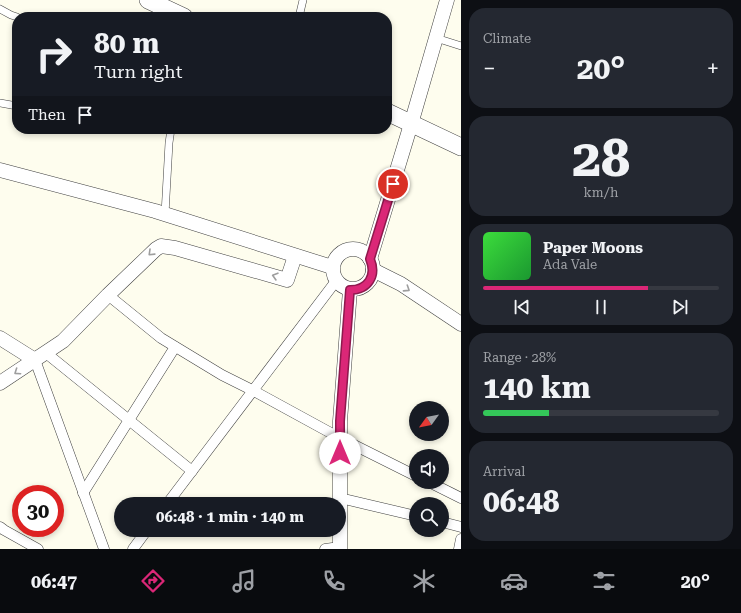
<!DOCTYPE html>
<html lang="en">
<head>
<meta charset="utf-8">
<style>
	body { margin:0; font-family:"Roboto Serif",serif; background:#242831; color:#f1f3f6; height:100vh; display:flex; flex-direction:column; font-size:15px; white-space:nowrap }
	* { box-sizing:border-box; margin:0 }
	p { font-size:13px; color:#9ea1a6 }
	.icon { flex:none; width:22px; height:22px; fill:none; stroke:currentColor; stroke-width:2; stroke-linecap:round; stroke-linejoin:round }
	.map { position:relative; flex:1; overflow:hidden }
	.details { display:flex; flex-direction:column; gap:8px; padding:8px; background:#0d0f14; width:280px }
	.details>* { flex:none }
	.banner { position:absolute; left:12px; top:12px; width:380px; height:122px; border-radius:16px; box-shadow:0 2px 6px #0003; background:#171b24; color:#f1f3f6; overflow:hidden }
	.needle { width:26px; rotate:237deg }
	.controls { position:absolute; left:409px; top:401px; display:grid; gap:8px }
	.controls a { display:grid; place-items:center; width:40px; height:40px; border-radius:50%; background:#171b24; box-shadow:0 2px 6px #0003; font-size:20px }
	.speed { position:absolute; left:12px; top:485px; display:flex; gap:8px; font-size:20px; font-weight:700; text-align:center }
	.speed>* { display:grid; place-content:center; width:52px; height:52px; border-radius:50%; background:#171b24; box-shadow:0 2px 6px #0003; line-height:1 }
	.speed .limit { border:6px solid #d22; background:#fff; color:#111 }
	.pin { position:absolute; display:grid; place-items:center; width:34px; height:34px; color:#fff; margin:-17px; border:2px solid #fff; border-radius:50%; box-shadow:0 1px 4px #0007 }
	.me { position:absolute; width:44px; margin:-22px; rotate:0deg; stroke-linejoin:round; filter:drop-shadow(0 0 3px #0008) }
	.turn { display:flex; align-items:center; gap:14px; height:84px; padding:0 16px; font-size:18px }
	.turn .icon { width:52px; height:52px; stroke-width:2.5 }
	.turn b { display:block; font-size:28px; line-height:34px }
	.then { display:flex; align-items:center; height:38px; padding:0 16px; background:#0003; gap:8px; font-size:15px }
	.big { font-size:30px; font-weight:700; line-height:1.1 }
	.details .tile { flex:1; display:flex; flex-direction:column; justify-content:center; gap:6px; min-width:0; padding:0 14px; border-radius:16px; background:#242831 }
	.details .dial { align-items:center; gap:0 }
	.dial b { font-size:52px; line-height:1 }
	.song { display:flex; align-items:center; gap:12px }
	.cover { width:48px; height:48px; border-radius:6px; background:linear-gradient(135deg,hsl(120 70% 55%),hsl(130 70% 35%)) }
	.played { height:4px; border-radius:2px; background:linear-gradient(90deg,#db2777 70%,#363941 70%) }
	.keys { display:flex; justify-content:space-around; direction:ltr }
	.heat { display:flex; justify-content:space-between; align-items:center; font-size:22px; direction:ltr }
	.charge { height:6px; border-radius:3px; background:linear-gradient(90deg,#34c759 28%,#363941 0) }
	.trip { position:absolute; left:114px; top:497px; width:232px; height:40px; border-radius:20px; background:#171b24; box-shadow:0 2px 6px #0003; font-weight:700; line-height:40px; text-align:center }
	.tab-bar { display:flex; height:64px; justify-content:space-around; align-items:center; background:#090b0e; color:#9ea1a6 }
	.tab-bar .icon { width:28px; height:28px }
	.tab-bar .selected { color:#db2777 }
	.tab-bar b { font-size:18px; color:#f1f3f6 }
	main { display:flex; flex:1; min-height:0 }
	.map>svg:first-child { display:block }
	.lines { fill:none; stroke-linecap:round; stroke-linejoin:round }
	.service-casing { stroke:#404040; stroke-width:8 }
	.pedestrian-casing { stroke:#404040; stroke-width:11 }
	.minor-casing { stroke:#404040; stroke-width:15 }
	.tertiary-casing { stroke:#404040; stroke-width:18 }
	.service { stroke:#fff; stroke-width:7 }
	.pedestrian { stroke:#fff; stroke-width:10 }
	.minor { stroke:#fff; stroke-width:14 }
	.tertiary { stroke:#fff; stroke-width:17 }
	.oneway { stroke:#9e9e9e }
	.route-casing { stroke:#8e194d; stroke-width:10 }
	.route { stroke:#db2777; stroke-width:7 }
</style>
</head>
<body>
<main>
<div class="map">
<svg width="461" height="549" viewBox="0 0 461 549">
	<rect width="100%" height="100%" fill="#fefdee"/>
	<g class="lines">
		<defs>
			<g id="service">
				<polyline points="0,9 11,15 17,17"/>
				<polyline points="299,17 303,0"/>
				<polyline points="436,38 461,46"/>
				<polyline points="0,103 17,106"/>
				<polyline points="165,214 169,143 171,129"/>
			</g>
			<g id="pedestrian">
				<polyline points="108,295 161,338 189,355 222,375 252,390 340,438 416,476"/>
				<polyline points="46,353 192,471"/>
				<polyline points="35,360 104,549"/>
				<polyline points="429,482 461,498"/>
				<polyline points="83,493 175,347"/>
				<polyline points="340,498 416,516"/>
				<polyline points="167,504 336,281"/>
				<polyline points="442,522 461,527"/>
				<polyline points="0,527 4,530 38,549"/>
				<polyline points="133,549 147,530"/>
				<polyline points="325,549 340,547"/>
				<polyline points="459,549 461,539"/>
			</g>
			<g id="minor">
				<polyline points="0,170 155,211 332,267"/>
				<circle cx="353" cy="269" r="20"/>
				<polyline points="370,259 411,124 447,0"/>
				<polyline points="373,270 401,284 461,324"/>
				<polyline points="0,338 35,360"/>
				<polyline points="0,383 63,341 108,295 156,249 161,246 175,248 287,280 295,256"/>
				<polyline points="340,549 340,421 350,290"/>
			</g>
			<g id="tertiary">
				<polyline points="148,0 184,17"/>
				<polyline points="387,112 461,147"/>
			</g>
		</defs>
		<use href="#service" class="service-casing"/>
		<use href="#pedestrian" class="pedestrian-casing"/>
		<use href="#minor" class="minor-casing"/>
		<use href="#tertiary" class="tertiary-casing"/>
		<use href="#service" class="service"/>
		<use href="#pedestrian" class="pedestrian"/>
		<use href="#minor" class="minor"/>
		<use href="#tertiary" class="tertiary"/>
	</g>
	<defs><path id="oneway-chevron" d="M-2-3.5L2.5 0L-2 3.5" fill="none" stroke-width="1.6" stroke-linecap="round" stroke-linejoin="round"/></defs>
	<g class="oneway">
		<use href="#oneway-chevron" transform="translate(151 253) rotate(136)"/>
		<use href="#oneway-chevron" transform="translate(275 276) rotate(-164)"/>
		<use href="#oneway-chevron" transform="translate(407 289) rotate(33)"/>
		<use href="#oneway-chevron" transform="translate(17 372) rotate(146)"/>
	</g>
	<g class="lines">
		<defs>
			<path id="route" d="M 340,453 L 340,421 L 350,290 C 368,290 377,276 370,259 L 393,184"/>
		</defs>
		<use href="#route" class="route-casing"/>
		<use href="#route" class="route"/>
	</g>
</svg>
<div class="controls">
<a><svg class="needle" viewBox="-14 -14 28 28"><path d="M0-13l5 13h-10z" fill="#e53935"/><path d="M0 13l5-13h-10z" fill="#9ea1a6"/></svg></a>
<a><svg class="icon" aria-label="sound" viewBox="0 0 24 24"><path d="M4 9h4l5-4v14l-5-4H4zM17 9q2 3 0 6"/></svg></a>
<a><svg class="icon" aria-label="search" viewBox="0 0 24 24"><circle cx="10" cy="10" r="6"/><path d="M15 15l6 6"/></svg></a>
</div>
<div class="speed"><div class="limit">30</div></div>
<div class="pin" style="left:393px;top:184px;background:#d93025"><svg class="icon" aria-label="arrive" viewBox="0 0 24 24"><path d="M6 21V4h12l-3 4 3 4H6"/></svg></div>
<svg class="me" style="left:340px;top:453px" viewBox="-20 -20 40 40"><circle r="19" fill="#fff"/><path d="M0-13L10 11 0 6-10 11z" fill="#db2777"/></svg>
<div class="trip">06:48 · 1 min · 140 m</div>
<div class="banner">
<div class="turn"><svg class="icon" aria-label="right" viewBox="0 0 24 24"><path d="M7 20v-9h11M14 6l5 5-5 5"/></svg><div><b>80 m</b>Turn right</div></div>
<div class="then">Then<svg class="icon" aria-label="arrive" viewBox="0 0 24 24"><path d="M6 21V4h12l-3 4 3 4H6"/></svg></div>
</div>
</div>
<section class="details">
<div class="tile"><p>Climate</p>
<div class="heat"><a>−</a><b class="big">20°</b><a>+</a></div>
</div>
<div class="tile dial"><b>28</b><p>km/h</p></div>
<div class="tile">
<div class="song"><i class="cover"></i><div><b>Paper Moons</b><p>Ada Vale</p></div></div>
<div class="played"></div>
<div class="keys"><svg class="icon" aria-label="previous" viewBox="0 0 24 24"><path d="M18 5L8 12l10 7zM5 5v14"/></svg><svg class="icon" aria-label="pause" viewBox="0 0 24 24"><path d="M8 5v14M16 5v14"/></svg><svg class="icon" aria-label="next" viewBox="0 0 24 24"><path d="M6 5l10 7-10 7zM19 5v14"/></svg></div>
</div>
<div class="tile"><p>Range · 28%</p><b class="big">140 km</b><div class="charge"></div></div>
<div class="tile"><p>Arrival</p><b class="big">06:48</b></div>
</section>
</main>
<nav class="tab-bar">
<b>06:47</b>
<svg class="icon selected" aria-label="directions" viewBox="0 0 24 24"><path d="M12 3l9 9-9 9-9-9zM9 14v-3h6M13 9l2 2-2 2"/></svg>
<svg class="icon" aria-label="music" viewBox="0 0 24 24"><path d="M9 18V5l10-2v13"/><circle cx="6" cy="18" r="3"/><circle cx="16" cy="16" r="3"/></svg>
<svg class="icon" aria-label="phone" viewBox="0 0 24 24"><path d="M5 4h4l2 5-3 2q2 4 5 5l2-3 5 2v4C11 20 4 13 5 4z"/></svg>
<svg class="icon" aria-label="climate" viewBox="0 0 24 24"><path d="M12 3v18M4 7l16 10M4 17L20 7"/></svg>
<svg class="icon" aria-label="car" viewBox="0 0 24 24"><path d="M5 17H2v-5l4-1 3-4h7l3 4 3 1v5h-3M9 17h6M6 11h13"/><circle cx="7" cy="17" r="2"/><circle cx="17" cy="17" r="2"/></svg>
<svg class="icon" aria-label="filters" viewBox="0 0 24 24"><path d="M4 7h16M4 17h16"/><circle cx="9" cy="7" r="2"/><circle cx="15" cy="17" r="2"/></svg>
<b>20°</b>
</nav>
</body>
</html>
